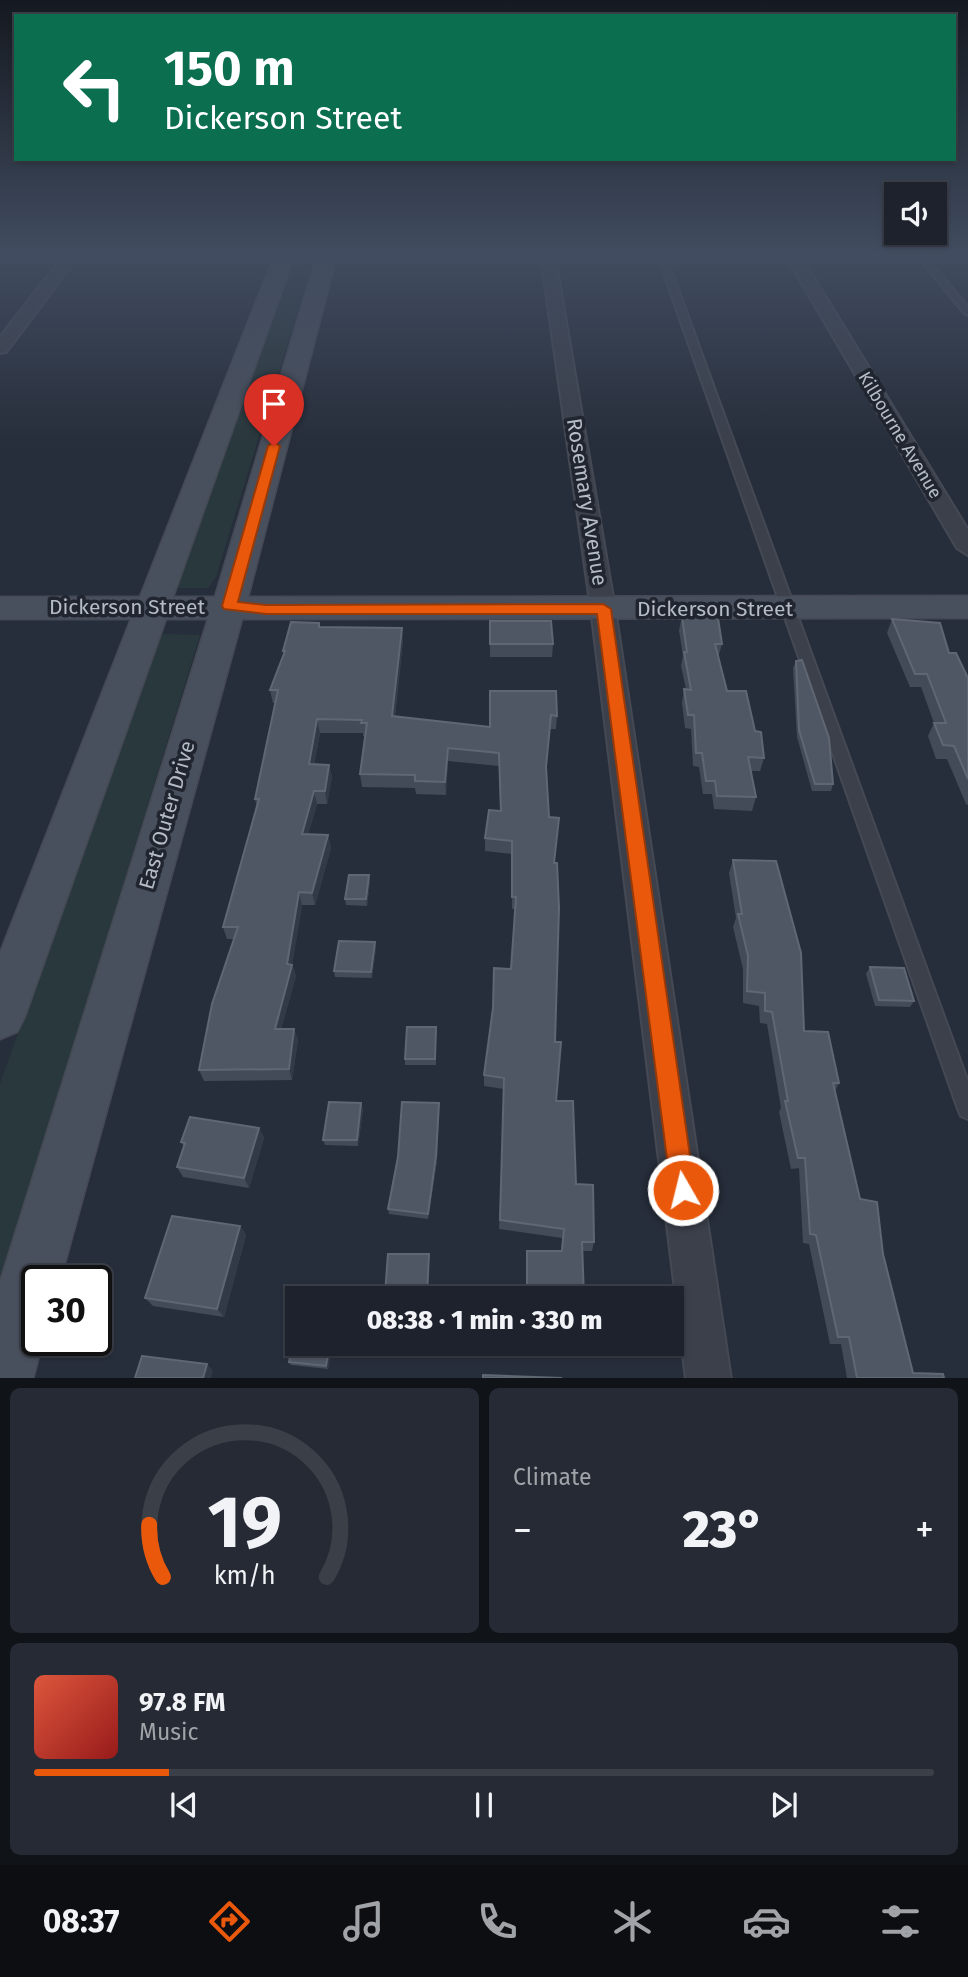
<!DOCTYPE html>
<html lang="en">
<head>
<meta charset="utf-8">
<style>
	body { margin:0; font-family:"Fira Sans",sans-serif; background:#252a34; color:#f1f3f6; height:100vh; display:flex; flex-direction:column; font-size:26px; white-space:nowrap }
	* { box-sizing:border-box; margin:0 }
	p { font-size:23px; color:#a0a4a9 }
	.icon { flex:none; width:38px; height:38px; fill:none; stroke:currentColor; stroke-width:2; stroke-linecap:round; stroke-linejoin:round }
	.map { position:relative; height:1378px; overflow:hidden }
	.drawer { display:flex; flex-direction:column; gap:10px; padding:10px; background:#101318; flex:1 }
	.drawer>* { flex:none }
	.banner { position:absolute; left:14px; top:14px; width:942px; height:147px; border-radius:0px; box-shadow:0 2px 5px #0004,0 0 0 2px #3b3f48; background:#0b6e4f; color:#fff; overflow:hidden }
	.controls { position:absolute; left:884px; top:182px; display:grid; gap:14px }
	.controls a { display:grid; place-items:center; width:63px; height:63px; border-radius:0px; background:#1d222c; box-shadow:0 2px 5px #0004,0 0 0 2px #3b3f48; font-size:35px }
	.speed { position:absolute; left:21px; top:1265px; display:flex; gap:14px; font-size:35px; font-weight:700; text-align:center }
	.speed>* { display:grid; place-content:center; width:91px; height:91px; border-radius:50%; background:#1d222c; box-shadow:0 2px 5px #0004,0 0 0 2px #3b3f48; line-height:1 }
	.speed .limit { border:4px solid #111; border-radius:10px; background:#fff; color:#111 }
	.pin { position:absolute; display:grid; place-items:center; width:60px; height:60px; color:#fff; margin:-72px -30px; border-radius:50% 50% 50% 0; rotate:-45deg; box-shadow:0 0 7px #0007 }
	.pin .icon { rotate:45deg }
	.me { position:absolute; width:77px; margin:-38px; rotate:352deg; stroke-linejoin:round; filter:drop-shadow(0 0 5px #0008) }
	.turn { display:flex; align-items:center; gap:24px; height:147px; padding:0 35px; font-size:32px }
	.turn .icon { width:91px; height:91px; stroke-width:2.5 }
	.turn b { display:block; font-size:49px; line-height:60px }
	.big { font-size:52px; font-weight:800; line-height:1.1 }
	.drawer .tile { flex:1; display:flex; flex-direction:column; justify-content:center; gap:10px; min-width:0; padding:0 24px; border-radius:10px; background:#252a34 }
	.drawer .dial { align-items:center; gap:0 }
	.dial svg { height:182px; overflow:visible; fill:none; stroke:#3b3f48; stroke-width:7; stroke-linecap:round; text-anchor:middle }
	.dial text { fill:#f1f3f6; stroke:none }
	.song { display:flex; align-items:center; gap:21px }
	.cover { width:84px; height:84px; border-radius:10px; background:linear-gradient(135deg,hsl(10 70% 55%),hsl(0 70% 35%)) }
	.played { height:7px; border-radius:4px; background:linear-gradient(90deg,#ea580c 15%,#3b3f48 15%) }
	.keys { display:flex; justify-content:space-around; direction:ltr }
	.heat { display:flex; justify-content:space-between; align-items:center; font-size:38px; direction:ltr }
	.drawer .tiles { flex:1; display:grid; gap:10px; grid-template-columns:1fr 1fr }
	.tile:last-child { grid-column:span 2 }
	.trip { position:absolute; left:285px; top:1286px; width:399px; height:70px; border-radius:0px; background:#1d222c; box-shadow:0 2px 5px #0004,0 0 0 2px #3b3f48; font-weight:800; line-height:70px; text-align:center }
	.menu { display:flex; height:112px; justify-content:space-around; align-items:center; background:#0c0e12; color:#a0a4a9 }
	.menu .icon { width:49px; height:49px }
	.menu .current { color:#ea580c }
	.menu b { font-size:32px; color:#f1f3f6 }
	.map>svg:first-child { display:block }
	.green { fill:#29383c }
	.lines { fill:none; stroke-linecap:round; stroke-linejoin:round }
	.lane-casing { stroke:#444954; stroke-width:4 }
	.street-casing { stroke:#444954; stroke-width:4 }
	.secondary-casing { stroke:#444954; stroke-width:3 }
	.lane { fill:#3b404b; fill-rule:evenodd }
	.street { fill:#3b404b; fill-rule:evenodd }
	.secondary { fill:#49505d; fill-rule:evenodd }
	.wall { fill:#434b58 }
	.shaded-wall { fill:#323a48 }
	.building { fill:#4f5764; stroke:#5f6773; stroke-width:2 }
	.route { fill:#ea580c; stroke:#983908; stroke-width:2 }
	.labels { text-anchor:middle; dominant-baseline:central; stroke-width:7; stroke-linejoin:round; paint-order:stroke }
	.far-street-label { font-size:18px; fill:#b6bcc6; stroke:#202530 }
	.street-label { font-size:21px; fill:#b6bcc6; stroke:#202530 }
</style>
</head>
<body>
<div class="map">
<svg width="968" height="1379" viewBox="0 0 968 1379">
	<rect width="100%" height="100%" fill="#272e3b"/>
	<g class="green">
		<polygon points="292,265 311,267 216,577 208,588 173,588 286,268"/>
		<polygon points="160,634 200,635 0,1285 0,1084"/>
	</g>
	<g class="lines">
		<defs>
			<g id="lane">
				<polygon points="656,251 664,251 968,1082 968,1119 961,1116 958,1109"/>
				<polygon points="913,251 921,251 968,307 968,315 965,314"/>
			</g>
			<polygon id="street" points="68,251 82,251 80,254 540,254 540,251 554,251 555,254 785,254 783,251 797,251 799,254 968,255 968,263 805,263 968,530 968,555 957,548 790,263 556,263 615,609 731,1379 686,1379 591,609 542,263 74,262 6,352 0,353 0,337 59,262 0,262 0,254 65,254"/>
			<polygon id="secondary" points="276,251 296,251 173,597 215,597 318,251 338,251 248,597 968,596 968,618 242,619 60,1281 37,1281 37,1340 43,1340 33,1379 0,1379 0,1282 208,619 166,619 25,1016 17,1032 0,1039 0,953 131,619 0,619 0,597 140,597"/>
		</defs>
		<use href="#lane" class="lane-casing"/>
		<use href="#street" class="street-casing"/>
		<use href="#secondary" class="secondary-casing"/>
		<use href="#lane" class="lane"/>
		<use href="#street" class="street"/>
		<use href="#secondary" class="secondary"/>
	</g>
	<g class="wall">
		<polygon points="682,617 722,644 718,658 727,691 755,731 764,758 760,771 751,771 756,797 752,811 714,809 712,794 703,794 699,767 693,766 691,729 685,728 682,703 684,689 686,689 681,666 683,656 679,630"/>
		<polygon points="892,619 949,653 968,678 968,805 966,804 947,759 936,759 928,736 934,723 921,687 910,687 887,633"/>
		<polygon points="490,621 553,644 552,657 490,657"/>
		<polygon points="320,627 402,628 403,641 395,716 490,727 490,691 557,716 556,729 550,729 546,770 549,817 554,863 556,1101 576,1184 594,1242 592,1251 583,1251 584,1298 526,1298 527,1251 561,1251 562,1238 499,1229 504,1089 484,1086 484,1075 511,969 515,909 512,909 512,854 485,851 485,838 500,811 499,766 448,761 446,795 416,794 415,788 362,787 360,774 366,736 363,736 363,733 320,733 314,764 329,765 332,777 327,804 317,804 308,834 328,835 331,848 315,905 302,905 292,964 296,976 281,1029 294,1029 298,1040 292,1080 204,1081 199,1070 234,939 227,939 223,927 257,807 255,799 275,703 273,703 270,690 284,656 283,651"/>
		<polygon points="796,661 833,784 831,791 812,791 797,737 793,668"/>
		<polygon points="733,860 804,1031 839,1083 835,1091 860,1199 883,1254 913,1373 944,1378 847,1378 841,1344 830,1344 809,1244 803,1243 799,1168 791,1169 779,1112 781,1108 767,1024 760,1023 759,1006 743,1003 743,969 733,927 736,918 729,873"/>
		<polygon points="369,875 370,881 367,906 346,905 345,899"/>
		<polygon points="375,942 376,948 372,978 335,977 334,971"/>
		<polygon points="870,967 914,1001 910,1007 875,1006 866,974"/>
		<polygon points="436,1027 436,1065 405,1065 405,1059"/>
		<polygon points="361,1103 363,1109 358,1146 325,1145 323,1140"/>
		<polygon points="439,1109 437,1161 428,1219 389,1214 388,1209"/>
		<polygon points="259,1128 264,1138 249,1188 183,1177 177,1167 184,1147 181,1142"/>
		<polygon points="240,1226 246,1235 224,1317 153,1306 145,1298"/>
		<polygon points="429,1259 428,1298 386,1298 385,1294"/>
		<polygon points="332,1344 328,1369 291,1365 289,1362"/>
	</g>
	<g class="shaded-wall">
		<polygon points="402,628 403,641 393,729 392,716"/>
		<polygon points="317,719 320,733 312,777 309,764"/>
		<polygon points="448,748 448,761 446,795 445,782"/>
		<polygon points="329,765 332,777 327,804 325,791"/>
		<polygon points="314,791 317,804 305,846 302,834"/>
		<polygon points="328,835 331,848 315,905 312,893"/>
		<polygon points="369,875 370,881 367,906 366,899"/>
		<polygon points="299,892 302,905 292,966 292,965 296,976 278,1040 275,1029"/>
		<polygon points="375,942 376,948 372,978 371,972"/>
		<polygon points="294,1029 298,1040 292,1080 289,1069"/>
		<polygon points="361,1103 363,1109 358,1146 357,1140"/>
		<polygon points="439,1103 437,1161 428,1219 428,1214"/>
		<polygon points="259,1128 264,1138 249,1188 244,1178"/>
		<polygon points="240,1226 246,1235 224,1317 217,1309"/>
		<polygon points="330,1344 332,1344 328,1369 326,1366"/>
		<polygon points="207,1364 213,1371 211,1378 203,1378"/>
	</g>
	<g class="building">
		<polygon points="682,617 718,618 722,644 715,644 727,691 746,691 755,731 761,732 764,758 748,757 756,797 717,796 715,781 706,781 702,753 696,753 694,715 688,715 684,689 691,690 684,652 687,652"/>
		<polygon points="892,619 940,623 949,653 956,653 968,678 968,779 954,746 943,745 934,723 946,723 927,674 915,674"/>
		<polygon points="490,621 551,621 553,644 490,644"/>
		<polygon points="291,622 319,623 319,627 402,628 392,716 490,727 490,691 556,691 557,716 551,715 546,767 549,817 559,818 554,863 557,863 559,908 555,1042 561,1042 556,1101 573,1101 576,1184 593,1185 594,1242 582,1242 584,1298 527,1298 527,1251 562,1251 564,1229 500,1220 504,1078 484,1075 493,1008 494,968 511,969 516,897 512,897 512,841 485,838 489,810 501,811 499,753 448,748 445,782 415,781 415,775 360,774 367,723 361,723 362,720 317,719 309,764 329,765 325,791 314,791 302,834 328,835 312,893 299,892 287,964 292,965 275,1029 294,1029 289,1069 199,1070 212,1004 238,927 223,927 259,799 255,799 278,690 270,690 285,651 283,651"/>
		<polygon points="802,660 829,738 833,784 815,784 799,730 796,661"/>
		<polygon points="733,860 776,861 801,953 804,1031 828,1032 839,1083 833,1083 860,1199 877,1202 883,1254 913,1373 943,1374 944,1378 857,1378 849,1337 838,1337 816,1235 810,1234 805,1158 798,1158 785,1101 788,1101 772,1012 765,1011 765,993 747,991 748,956 738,914 742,914"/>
		<polygon points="349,875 369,875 366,899 345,899"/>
		<polygon points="339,941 375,942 371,972 334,971"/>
		<polygon points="870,967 904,968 914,1001 879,1000"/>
		<polygon points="407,1027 436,1027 435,1059 405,1059"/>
		<polygon points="329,1102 361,1103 357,1140 323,1140"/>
		<polygon points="402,1102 439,1103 436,1156 428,1214 388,1209 398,1157"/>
		<polygon points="190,1117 259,1128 244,1178 177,1167 185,1143 181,1142"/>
		<polygon points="172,1216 240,1226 217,1309 145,1298"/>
		<polygon points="388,1254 429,1254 427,1294 385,1294"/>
		<polygon points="297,1319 298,1320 298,1344 330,1344 326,1366 289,1362"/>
		<polygon points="142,1356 207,1364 203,1378 135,1378"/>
		<polygon points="483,1375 562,1378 483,1378"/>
	</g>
	<linearGradient id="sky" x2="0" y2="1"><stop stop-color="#151920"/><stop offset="0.57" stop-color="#414c60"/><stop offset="1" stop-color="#414c60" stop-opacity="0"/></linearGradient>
	<rect width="968" height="444" fill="url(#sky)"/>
	<polygon class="route" points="274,442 280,446 238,602 266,605 603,604 611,609 695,1190 691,1198 683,1202 674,1198 671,1190 597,614 266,614 224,609 222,606 268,446"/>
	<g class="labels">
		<g class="far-street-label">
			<text transform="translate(900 435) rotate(59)">Kilbourne Avenue</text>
		</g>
		<g class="street-label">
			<text transform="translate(587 502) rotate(81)">Rosemary Avenue</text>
			<text x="127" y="607">Dickerson Street</text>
			<text x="715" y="609">Dickerson Street</text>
			<text transform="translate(167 815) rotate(-74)">East Outer Drive</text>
		</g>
	</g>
</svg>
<div class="controls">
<a><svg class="icon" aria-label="sound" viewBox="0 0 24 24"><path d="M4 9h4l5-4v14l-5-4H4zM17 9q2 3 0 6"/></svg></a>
</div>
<div class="speed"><div class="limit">30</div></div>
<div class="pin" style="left:274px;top:446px;background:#d93025"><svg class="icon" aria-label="arrive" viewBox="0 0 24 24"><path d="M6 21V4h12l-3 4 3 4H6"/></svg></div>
<svg class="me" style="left:683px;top:1190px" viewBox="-20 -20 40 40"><circle r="17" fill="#ea580c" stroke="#fff" stroke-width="3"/><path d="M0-11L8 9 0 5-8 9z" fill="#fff"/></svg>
<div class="trip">08:38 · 1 min · 330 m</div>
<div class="banner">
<div class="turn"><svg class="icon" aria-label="left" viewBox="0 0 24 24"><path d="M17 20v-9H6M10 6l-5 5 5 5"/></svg><div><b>150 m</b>Dickerson Street</div></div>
</div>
</div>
<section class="drawer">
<div class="tiles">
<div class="tile dial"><svg viewBox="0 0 100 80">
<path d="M14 69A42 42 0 1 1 86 69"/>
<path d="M14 69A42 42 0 0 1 8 46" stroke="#ea580c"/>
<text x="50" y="56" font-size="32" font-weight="700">19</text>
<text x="50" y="72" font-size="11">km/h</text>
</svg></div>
<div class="tile"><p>Climate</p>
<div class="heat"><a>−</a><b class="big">23°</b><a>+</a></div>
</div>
<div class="tile">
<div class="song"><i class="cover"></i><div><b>97.8 FM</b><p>Music</p></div></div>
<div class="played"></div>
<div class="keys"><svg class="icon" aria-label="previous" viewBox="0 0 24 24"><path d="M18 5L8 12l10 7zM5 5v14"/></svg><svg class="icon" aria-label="pause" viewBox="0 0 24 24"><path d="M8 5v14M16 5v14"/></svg><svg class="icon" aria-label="next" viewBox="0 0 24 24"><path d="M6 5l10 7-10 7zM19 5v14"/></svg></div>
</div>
</div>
</section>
<nav class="menu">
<b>08:37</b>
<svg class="icon current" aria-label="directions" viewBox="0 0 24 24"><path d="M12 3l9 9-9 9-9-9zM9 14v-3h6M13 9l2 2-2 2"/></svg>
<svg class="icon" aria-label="music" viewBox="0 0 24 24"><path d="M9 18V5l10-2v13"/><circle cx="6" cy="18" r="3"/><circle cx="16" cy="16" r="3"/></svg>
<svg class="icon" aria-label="phone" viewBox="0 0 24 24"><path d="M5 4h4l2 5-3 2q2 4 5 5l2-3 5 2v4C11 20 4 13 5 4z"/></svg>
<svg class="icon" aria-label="climate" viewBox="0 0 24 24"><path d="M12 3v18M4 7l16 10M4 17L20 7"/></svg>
<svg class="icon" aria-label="car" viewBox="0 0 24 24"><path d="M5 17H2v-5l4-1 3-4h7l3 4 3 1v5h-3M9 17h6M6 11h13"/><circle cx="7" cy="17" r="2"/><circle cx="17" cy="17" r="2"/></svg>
<svg class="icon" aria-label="filters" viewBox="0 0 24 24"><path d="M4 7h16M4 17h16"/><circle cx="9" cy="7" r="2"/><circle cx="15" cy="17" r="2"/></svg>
</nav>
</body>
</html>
